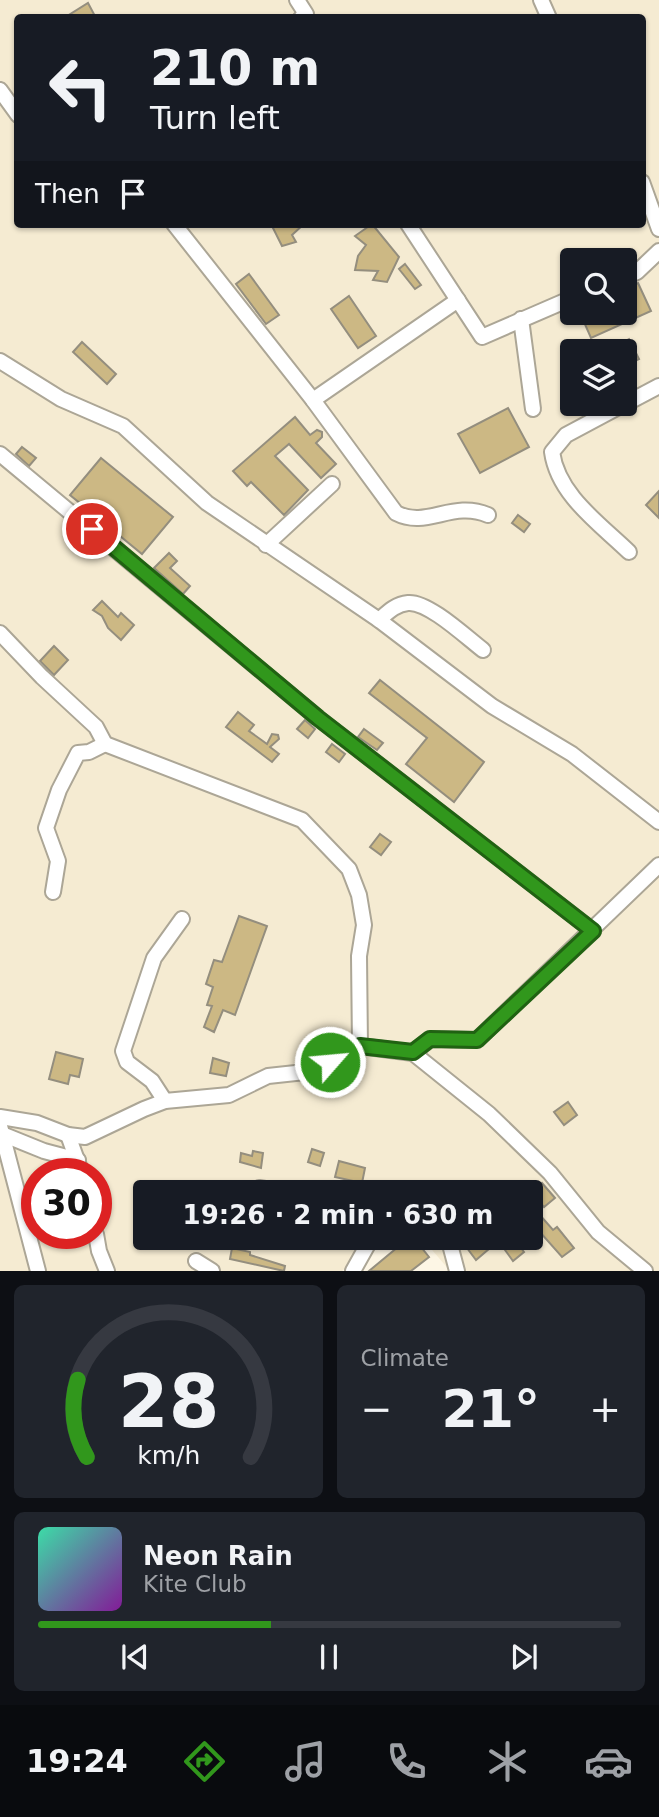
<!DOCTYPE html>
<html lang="en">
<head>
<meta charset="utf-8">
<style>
	body { margin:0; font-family:"DejaVu Sans",sans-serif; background:#20242c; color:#f1f3f6; height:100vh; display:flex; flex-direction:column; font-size:26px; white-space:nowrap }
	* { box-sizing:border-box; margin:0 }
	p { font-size:23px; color:#9ea1a6 }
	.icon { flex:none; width:38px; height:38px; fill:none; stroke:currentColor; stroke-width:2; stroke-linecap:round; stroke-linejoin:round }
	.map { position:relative; height:1271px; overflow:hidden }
	.drawer { display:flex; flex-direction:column; gap:14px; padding:14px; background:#0d0f14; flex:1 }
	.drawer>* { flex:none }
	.hud { position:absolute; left:14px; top:14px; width:632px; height:214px; border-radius:7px; box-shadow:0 2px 5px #0004; background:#171b24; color:#f1f3f6; overflow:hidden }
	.tools { position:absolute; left:560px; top:248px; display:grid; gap:14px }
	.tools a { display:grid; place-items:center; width:77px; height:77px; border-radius:7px; background:#171b24; box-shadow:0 2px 5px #0004; font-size:35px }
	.speed { position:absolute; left:21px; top:1158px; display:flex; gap:14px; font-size:35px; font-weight:700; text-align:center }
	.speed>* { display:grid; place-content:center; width:91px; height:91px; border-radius:50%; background:#171b24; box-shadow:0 2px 5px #0004; line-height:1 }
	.speed .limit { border:10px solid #d22; background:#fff; color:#111 }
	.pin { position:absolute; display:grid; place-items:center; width:60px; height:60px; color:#fff; margin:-30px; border:4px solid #fff; border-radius:50%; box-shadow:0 2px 7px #0007 }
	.me { position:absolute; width:77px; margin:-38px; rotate:63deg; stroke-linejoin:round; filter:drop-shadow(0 0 5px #0008) }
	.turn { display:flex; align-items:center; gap:24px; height:147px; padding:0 21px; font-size:32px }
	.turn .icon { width:91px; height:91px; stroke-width:2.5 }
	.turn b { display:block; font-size:49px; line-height:60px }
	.then { display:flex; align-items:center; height:66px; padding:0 21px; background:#0003; gap:14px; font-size:26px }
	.big { font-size:52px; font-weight:800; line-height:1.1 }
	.drawer .tile { flex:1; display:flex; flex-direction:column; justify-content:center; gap:10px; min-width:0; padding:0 24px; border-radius:10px; background:#20242c }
	.drawer .dial { align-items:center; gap:0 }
	.dial svg { height:182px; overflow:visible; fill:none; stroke:#363941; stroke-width:7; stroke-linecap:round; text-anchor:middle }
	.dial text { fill:#f1f3f6; stroke:none }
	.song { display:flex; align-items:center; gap:21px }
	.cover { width:84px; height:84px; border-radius:10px; background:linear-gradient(135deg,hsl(160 70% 55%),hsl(290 70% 35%)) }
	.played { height:7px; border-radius:4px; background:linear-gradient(90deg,#31971c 40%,#363941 40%) }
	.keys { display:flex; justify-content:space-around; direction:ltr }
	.heat { display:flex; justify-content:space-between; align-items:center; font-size:38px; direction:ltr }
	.drawer .tiles { flex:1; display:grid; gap:14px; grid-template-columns:1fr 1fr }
	.tile:last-child { grid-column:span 2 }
	.trip { position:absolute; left:133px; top:1180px; width:410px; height:70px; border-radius:7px; background:#171b24; box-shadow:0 2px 5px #0004; font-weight:800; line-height:70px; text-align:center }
	.tabs { display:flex; height:112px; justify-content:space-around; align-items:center; background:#090b0e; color:#9ea1a6 }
	.tabs .icon { width:49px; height:49px }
	.tabs .on { color:#31971c }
	.tabs b { font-size:32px; color:#f1f3f6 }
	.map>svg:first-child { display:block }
	.built { fill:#f5ebd2; fill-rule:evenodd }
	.building { fill:#ccb884; stroke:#948e7e; stroke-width:2 }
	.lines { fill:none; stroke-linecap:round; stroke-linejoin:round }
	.minor-casing { stroke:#aca696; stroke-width:18 }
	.minor { stroke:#fff; stroke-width:14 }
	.route-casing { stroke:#206212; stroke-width:18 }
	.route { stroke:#31971c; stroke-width:12 }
</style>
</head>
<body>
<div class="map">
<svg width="659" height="1271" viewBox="0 0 659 1271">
	<rect width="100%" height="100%" fill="#fdf6e5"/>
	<path class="built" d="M 0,0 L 659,0 L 659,1271 L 450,1271 L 421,1237 L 530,1237 L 530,1192 L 145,1192 L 145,1237 L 383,1237 L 342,1271 L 0,1271 ZM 18,18 L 642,18 L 642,224 L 18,224 ZM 572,261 L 625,261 L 625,313 L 572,313 ZM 572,352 L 625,352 L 625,404 L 572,404 ZM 37,1174 L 96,1174 L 96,1234 L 37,1234 Z"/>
	<g class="building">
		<polygon points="88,3 96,18 64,18"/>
		<polygon points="271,224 304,224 292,235 296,242 282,246"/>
		<polygon points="372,224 399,257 387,282 373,280 378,271 355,270 358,256 366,245 355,236"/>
		<polygon points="405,264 421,285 415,289 399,269"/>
		<polygon points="249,274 279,315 266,324 236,284"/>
		<polygon points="638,283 651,311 591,338 580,313 625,313 625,289"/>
		<polygon points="349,296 376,336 358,348 331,309"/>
		<polygon points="629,339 639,359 625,366 625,352 605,352"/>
		<polygon points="82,342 116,374 107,384 73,352"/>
		<polygon points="508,408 529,447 480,473 458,434"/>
		<polygon points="295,417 310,435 317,430 322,432 322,437 316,443 336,464 321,478 289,444 275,456 308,490 284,515 251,482 247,486 233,471"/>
		<polygon points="22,447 36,458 29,466 16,454"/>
		<polygon points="101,458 173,517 142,554 70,495"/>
		<polygon points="659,491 659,518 646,505"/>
		<polygon points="518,515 530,524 524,532 512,523"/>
		<polygon points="169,553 177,561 170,568 190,586 183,594 154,568"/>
		<polygon points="102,601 118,617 121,613 134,625 121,640 108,628 102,616 93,610"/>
		<polygon points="54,646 68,660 54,675 40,661"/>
		<polygon points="380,680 484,762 454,802 406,764 427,738 369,693"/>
		<polygon points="238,712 254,725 249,731 267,744 272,734 278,735 279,739 270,747 279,754 272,762 226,727"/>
		<polygon points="305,720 315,729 308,738 297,729"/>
		<polygon points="364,729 383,743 377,750 358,737"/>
		<polygon points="332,744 345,754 339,762 326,752"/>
		<polygon points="380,834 391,842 381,855 370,847"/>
		<polygon points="239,916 267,926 235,1015 223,1010 214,1032 204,1027 212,1006 207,1005 213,987 206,984 214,960 222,962"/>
		<polygon points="56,1052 83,1059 79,1077 70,1075 68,1084 49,1079"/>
		<polygon points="213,1058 229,1063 226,1076 210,1073"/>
		<polygon points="568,1102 577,1115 564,1125 554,1112"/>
		<polygon points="312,1149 324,1153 320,1166 308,1162"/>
		<polygon points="253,1151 263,1153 261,1168 240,1162 241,1153 252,1156"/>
		<polygon points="339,1161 365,1168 362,1183 335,1177"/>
		<polygon points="542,1183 555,1198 544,1207 535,1197 538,1194 535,1190"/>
		<polygon points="539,1214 553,1230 557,1227 574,1248 562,1257 531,1222"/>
		<polygon points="410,1237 413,1237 429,1257 411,1271 369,1271"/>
		<polygon points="482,1237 490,1248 476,1260 467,1248"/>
		<polygon points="516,1241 524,1252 513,1261 505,1250"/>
		<polygon points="232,1248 250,1252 250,1255 285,1266 284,1271 230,1259"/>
	</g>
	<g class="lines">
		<defs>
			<g id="minor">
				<polyline points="297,0 306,14 301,18"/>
				<polyline points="541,0 549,18"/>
				<polyline points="0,90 18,115"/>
				<polyline points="642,182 659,229"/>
				<path d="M 174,224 L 313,400 L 396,513 C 427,529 452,500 488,515"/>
				<polyline points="408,224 482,337 572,298"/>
				<polyline points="625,277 637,272 659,251"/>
				<polyline points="521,319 533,409"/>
				<polyline points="0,361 61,399 123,426 207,503 379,620 492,706 572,754 659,822"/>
				<polyline points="313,400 458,300"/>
				<path d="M 624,404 L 566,435 L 552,452 C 558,495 599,523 629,552"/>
				<polyline points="625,404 659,386"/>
				<polyline points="0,454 318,718 593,931"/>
				<polyline points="266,545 332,484"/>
				<path d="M 379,620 C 388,612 396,604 408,603 C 428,601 466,637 483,650"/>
				<polyline points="0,633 42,677 96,727 105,744 302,820 349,869 359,895 364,925 359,956 360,1046"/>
				<polyline points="53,892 58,861 46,828 59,790 78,753 89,752 105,744"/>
				<polyline points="413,1053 430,1039 477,1040 659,865"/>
				<polyline points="165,1101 152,1081 127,1062 123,1051 154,958 182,919"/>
				<polyline points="0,1117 37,1123 68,1135 85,1137 144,1109 165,1101 229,1095 268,1076 305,1072 360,1046 413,1053 489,1114 550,1173 598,1232 645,1271"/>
				<polyline points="0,1126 38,1271"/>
				<polyline points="2,1134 44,1151 78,1160"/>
				<polyline points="68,1135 82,1174"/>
				<polyline points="259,1188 283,1192"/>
				<polyline points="96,1234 99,1251 107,1271"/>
				<polyline points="448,1237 457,1271"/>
				<polyline points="196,1261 212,1271"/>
				<polyline points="353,1271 372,1237"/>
			</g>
		</defs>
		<use href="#minor" class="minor-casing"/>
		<use href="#minor" class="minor"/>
	</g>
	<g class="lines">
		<defs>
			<polyline id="route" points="92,529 318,718 593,931 477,1040 430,1039 413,1052 360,1046 330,1062"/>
		</defs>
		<use href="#route" class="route-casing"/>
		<use href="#route" class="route"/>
	</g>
</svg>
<div class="tools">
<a><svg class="icon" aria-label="search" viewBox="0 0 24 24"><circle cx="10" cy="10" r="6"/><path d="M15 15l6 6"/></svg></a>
<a><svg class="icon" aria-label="layers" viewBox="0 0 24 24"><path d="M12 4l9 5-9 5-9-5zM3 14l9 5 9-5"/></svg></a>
</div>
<div class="speed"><div class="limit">30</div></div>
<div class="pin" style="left:92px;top:529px;background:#d93025"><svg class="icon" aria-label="arrive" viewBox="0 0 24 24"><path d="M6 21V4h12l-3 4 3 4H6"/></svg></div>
<svg class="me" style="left:330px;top:1062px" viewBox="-20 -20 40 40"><circle r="17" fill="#31971c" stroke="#fff" stroke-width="3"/><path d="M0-11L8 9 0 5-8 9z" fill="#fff"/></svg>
<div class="trip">19:26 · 2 min · 630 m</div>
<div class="hud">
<div class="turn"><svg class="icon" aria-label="left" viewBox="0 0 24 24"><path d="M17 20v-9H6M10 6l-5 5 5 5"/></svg><div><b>210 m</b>Turn left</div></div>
<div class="then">Then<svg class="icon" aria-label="arrive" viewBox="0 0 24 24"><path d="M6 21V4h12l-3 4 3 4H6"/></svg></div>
</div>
</div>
<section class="drawer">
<div class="tiles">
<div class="tile dial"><svg viewBox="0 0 100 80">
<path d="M14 69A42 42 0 1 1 86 69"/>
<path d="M14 69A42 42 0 0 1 10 35" stroke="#31971c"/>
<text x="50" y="56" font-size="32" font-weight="700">28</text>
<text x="50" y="72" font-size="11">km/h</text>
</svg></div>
<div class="tile"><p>Climate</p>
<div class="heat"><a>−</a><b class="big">21°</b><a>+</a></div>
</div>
<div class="tile">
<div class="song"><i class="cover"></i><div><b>Neon Rain</b><p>Kite Club</p></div></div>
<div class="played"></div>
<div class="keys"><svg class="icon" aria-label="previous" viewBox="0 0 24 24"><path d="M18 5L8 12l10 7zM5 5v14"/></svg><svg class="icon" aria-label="pause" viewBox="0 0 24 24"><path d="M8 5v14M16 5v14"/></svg><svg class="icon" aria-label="next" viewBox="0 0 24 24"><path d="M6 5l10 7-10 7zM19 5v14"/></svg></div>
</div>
</div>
</section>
<nav class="tabs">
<b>19:24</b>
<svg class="icon on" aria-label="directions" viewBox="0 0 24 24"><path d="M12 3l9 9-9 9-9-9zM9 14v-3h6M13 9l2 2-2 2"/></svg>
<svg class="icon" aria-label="music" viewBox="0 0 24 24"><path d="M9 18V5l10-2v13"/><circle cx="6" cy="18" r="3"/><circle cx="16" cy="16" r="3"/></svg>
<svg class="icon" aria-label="phone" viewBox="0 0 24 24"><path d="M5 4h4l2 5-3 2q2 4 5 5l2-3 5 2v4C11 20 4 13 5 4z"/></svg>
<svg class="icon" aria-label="climate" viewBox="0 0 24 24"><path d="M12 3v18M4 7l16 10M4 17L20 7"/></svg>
<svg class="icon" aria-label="car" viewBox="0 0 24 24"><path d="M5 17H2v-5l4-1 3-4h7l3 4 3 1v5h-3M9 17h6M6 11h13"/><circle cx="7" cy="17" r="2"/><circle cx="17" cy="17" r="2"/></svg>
</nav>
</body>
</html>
